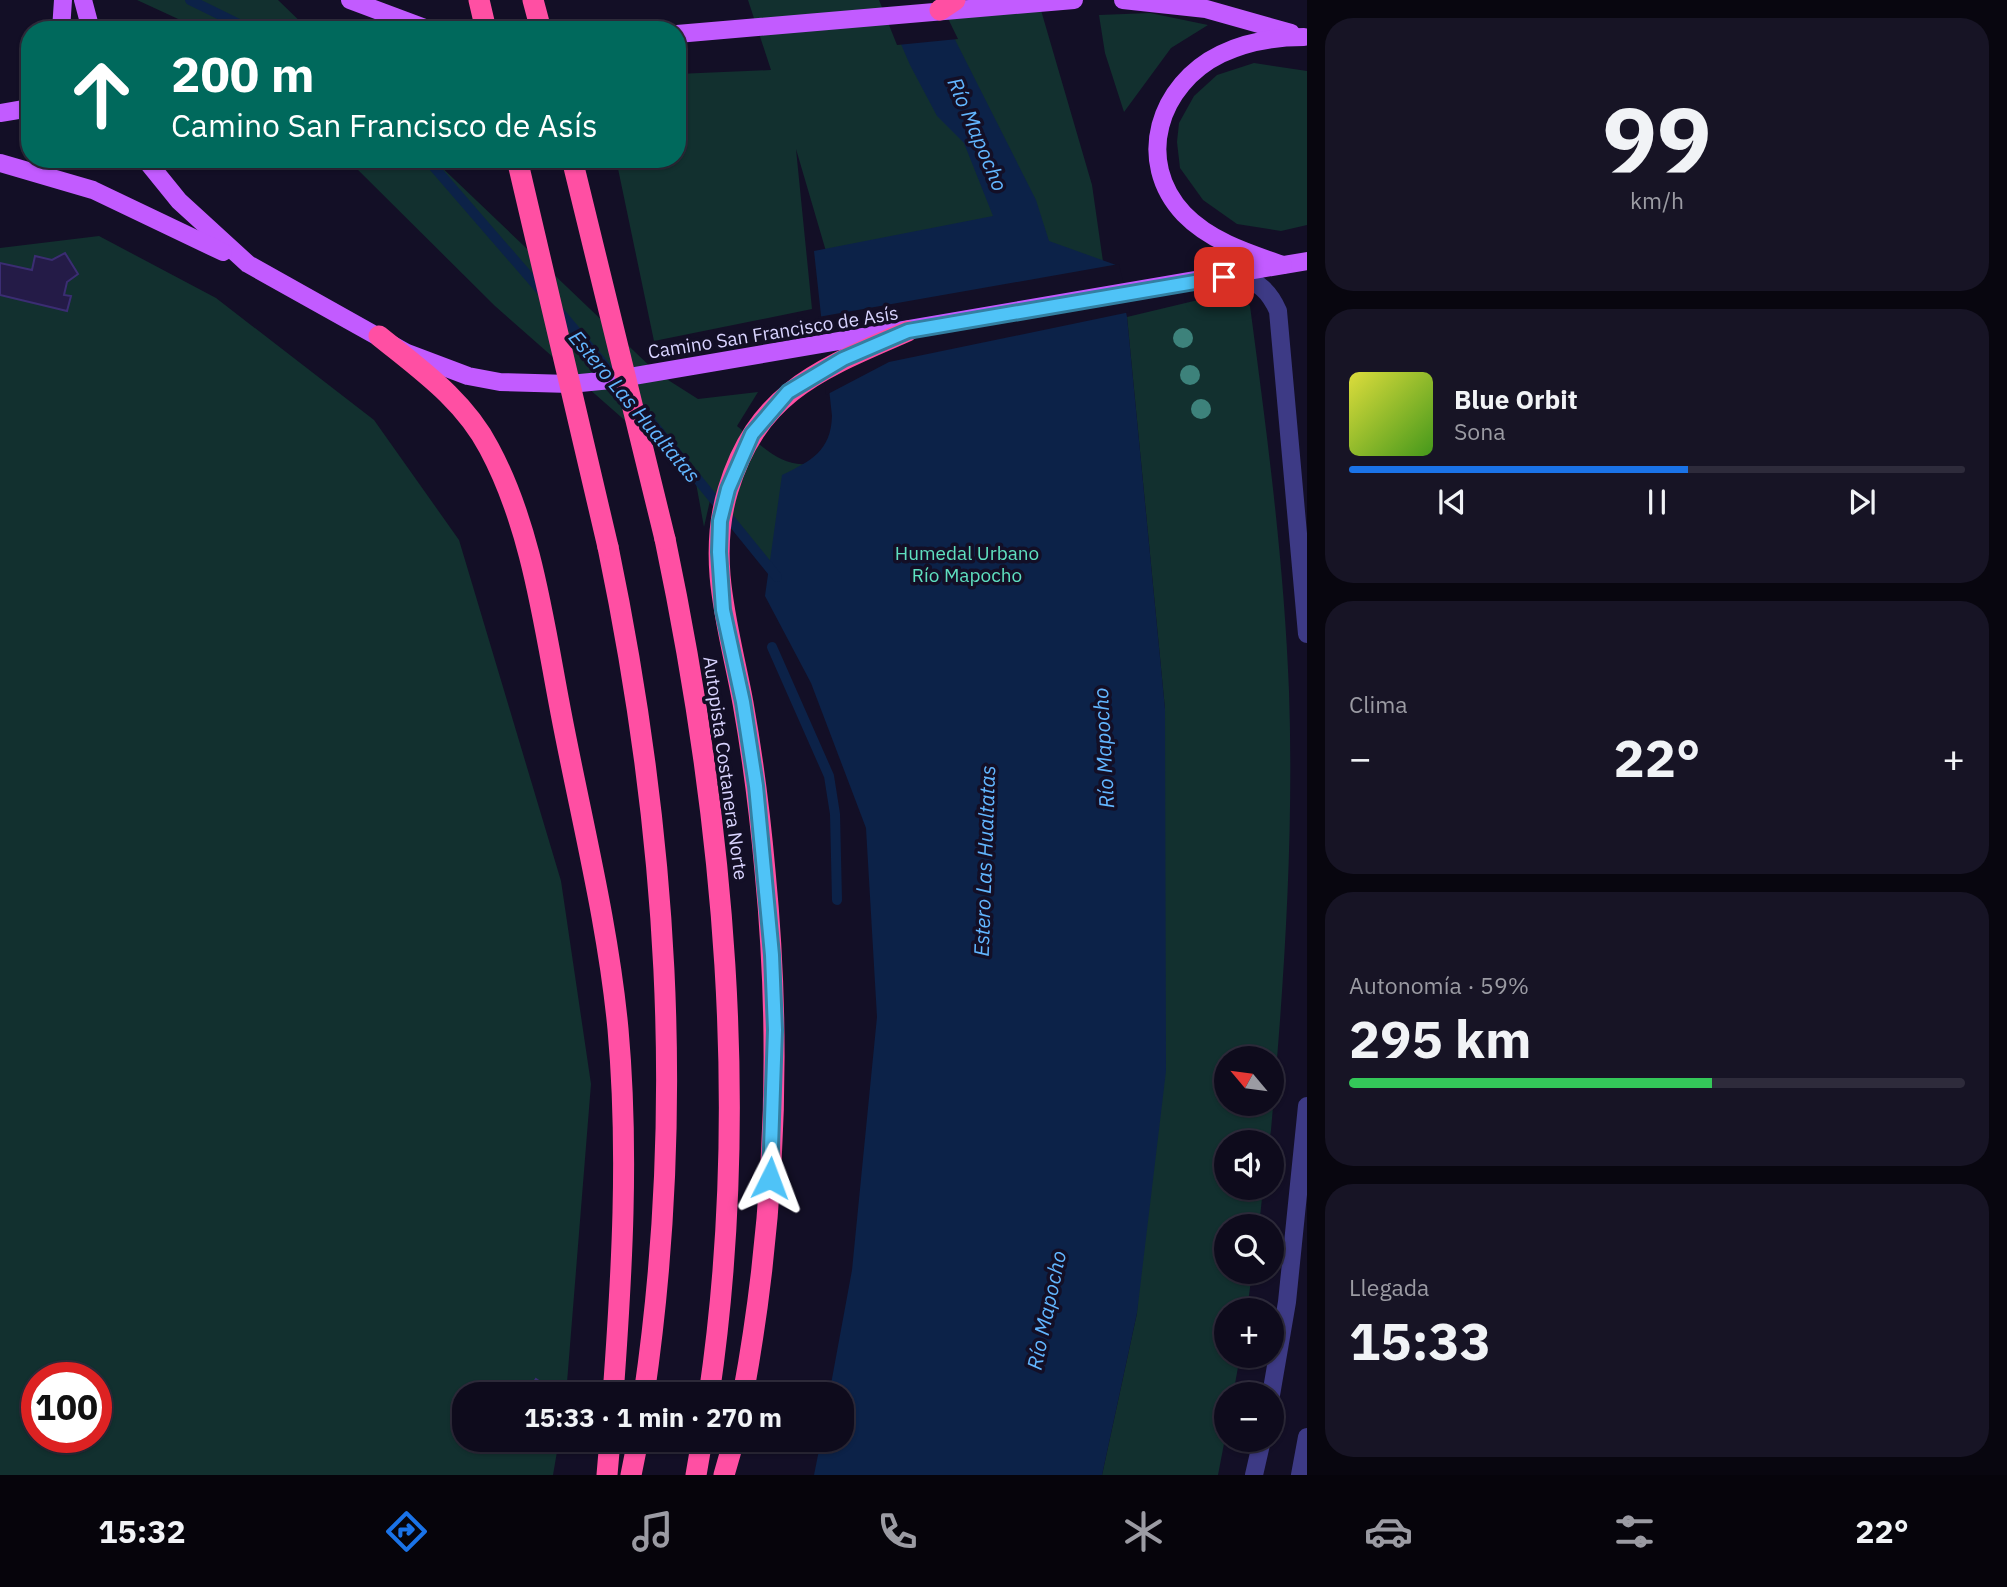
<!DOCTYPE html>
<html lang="es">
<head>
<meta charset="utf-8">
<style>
	body { margin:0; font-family:"IBM Plex Sans",sans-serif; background:#171425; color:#f1f3f6; height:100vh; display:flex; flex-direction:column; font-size:26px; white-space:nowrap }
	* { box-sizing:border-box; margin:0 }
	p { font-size:23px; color:#9b9ba3 }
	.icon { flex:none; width:38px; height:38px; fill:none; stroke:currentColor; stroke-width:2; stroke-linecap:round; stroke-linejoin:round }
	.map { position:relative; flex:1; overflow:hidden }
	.side { display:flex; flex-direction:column; gap:18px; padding:18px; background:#08060f; width:700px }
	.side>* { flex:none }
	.hud { position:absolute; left:21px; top:21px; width:665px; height:147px; border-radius:28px; box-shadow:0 2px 5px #0004,0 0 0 2px #2e2b3b; background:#00695c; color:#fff; overflow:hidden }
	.needle { width:46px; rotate:299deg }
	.controls { position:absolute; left:1214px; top:1046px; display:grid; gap:14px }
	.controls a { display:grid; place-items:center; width:70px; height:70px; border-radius:50%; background:#0e0b1c; box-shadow:0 2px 5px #0004,0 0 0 2px #2e2b3b; font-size:35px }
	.speed { position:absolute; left:21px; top:1362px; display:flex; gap:14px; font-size:35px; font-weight:700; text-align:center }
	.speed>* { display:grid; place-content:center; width:91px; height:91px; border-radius:50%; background:#0e0b1c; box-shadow:0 2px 5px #0004,0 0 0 2px #2e2b3b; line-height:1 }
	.speed .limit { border:10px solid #d22; background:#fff; color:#111 }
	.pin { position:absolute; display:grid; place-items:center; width:60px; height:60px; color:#fff; margin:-30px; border-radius:14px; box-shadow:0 4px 10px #0006 }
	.me { position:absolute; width:77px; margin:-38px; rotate:3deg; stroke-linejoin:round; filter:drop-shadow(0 0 5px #0008) }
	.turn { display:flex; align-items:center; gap:24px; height:147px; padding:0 35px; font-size:32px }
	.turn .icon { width:91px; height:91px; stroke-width:2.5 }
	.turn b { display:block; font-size:49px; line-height:60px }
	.big { font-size:52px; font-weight:800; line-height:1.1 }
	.side .tile { flex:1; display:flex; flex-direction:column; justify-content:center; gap:10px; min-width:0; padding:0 24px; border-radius:28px; background:#171425 }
	.side .dial { align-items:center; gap:0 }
	.dial b { font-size:91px; line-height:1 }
	.song { display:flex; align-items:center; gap:21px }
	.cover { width:84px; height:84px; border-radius:10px; background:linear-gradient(135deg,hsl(60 70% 55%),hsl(100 70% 35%)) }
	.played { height:7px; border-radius:4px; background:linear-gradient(90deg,#1a73e8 55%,#2e2b3b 55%) }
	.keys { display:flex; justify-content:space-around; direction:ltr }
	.heat { display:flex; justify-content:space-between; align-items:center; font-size:38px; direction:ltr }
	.charge { height:10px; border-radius:5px; background:linear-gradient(90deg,#34c759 59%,#2e2b3b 0) }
	.trip { position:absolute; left:452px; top:1382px; width:402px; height:70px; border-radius:28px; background:#0e0b1c; box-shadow:0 2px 5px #0004,0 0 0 2px #2e2b3b; font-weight:800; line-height:70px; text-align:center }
	.menu { display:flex; height:112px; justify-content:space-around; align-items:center; background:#06040b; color:#9b9ba3 }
	.menu .icon { width:49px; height:49px }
	.menu .on { color:#1a73e8 }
	.menu b { font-size:32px; color:#f1f3f6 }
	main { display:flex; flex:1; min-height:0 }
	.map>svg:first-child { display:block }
	.green { fill:#12302f; fill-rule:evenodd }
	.water { fill:#0c2248 }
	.pier { fill:#130f26 }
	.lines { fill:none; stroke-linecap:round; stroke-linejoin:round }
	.stream { stroke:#0c2248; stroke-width:10 }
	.building { fill:#241b47; stroke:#3b2d73; stroke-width:2 }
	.minor { stroke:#3d3a85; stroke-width:18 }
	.major { stroke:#c25bff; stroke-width:18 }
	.highway { stroke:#ff4fa3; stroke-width:21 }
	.highway-bridge { stroke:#ff4fa3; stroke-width:21 }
	.tree { fill:#3d827b }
	.route-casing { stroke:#337fa1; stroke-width:18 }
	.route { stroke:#4fc3f7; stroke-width:12 }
	.labels { text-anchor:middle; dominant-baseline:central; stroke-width:7; stroke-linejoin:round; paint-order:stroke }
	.street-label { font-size:19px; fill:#d9d4ff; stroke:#130f26 }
	.park-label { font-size:19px; fill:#5fe0c0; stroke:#130f26 }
	.water-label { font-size:21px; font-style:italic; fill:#62b6ff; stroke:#130f26 }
</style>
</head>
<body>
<main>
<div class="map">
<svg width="1307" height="1475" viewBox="0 0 1307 1475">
	<rect width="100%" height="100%" fill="#130f26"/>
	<g class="green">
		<polygon points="137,0 278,0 309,30 202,30"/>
		<path d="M 748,0 L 1038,0 L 1092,185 L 1113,331 L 842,1440 L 891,964 L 872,792 L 790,588 L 711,496 L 704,527 L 696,483 L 495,306 L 347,159 L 433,159 L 657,373 L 698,399 L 758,392 L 737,426 C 775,457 795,481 842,449 L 835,282 L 796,149 L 812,309 L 654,341 L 616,159 L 677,159 L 677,74 L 771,70 Z"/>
		<polygon points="1150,13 1208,25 1171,48 1124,112 1105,53 1099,15"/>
		<polygon points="1254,63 1307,71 1307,225 1281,231 1237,224 1203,200 1180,168 1177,142 1179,123 1194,96 1217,75"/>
		<path d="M 99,236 L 216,298 L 374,420 L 459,540 L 561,881 L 591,1084 L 566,1395 L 464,1395 L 464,1440 L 559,1440 L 553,1475 L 0,1475 L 0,248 ZM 37,1377 L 96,1377 L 96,1437 L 37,1437 Z"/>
		<path d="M 1219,295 L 1236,296 L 1250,306 C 1267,434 1284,561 1289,691 C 1294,838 1284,984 1271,1130 L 1269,1143 L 1227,1143 L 1227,1188 L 1263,1188 L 1259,1227 L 1227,1227 L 1227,1272 L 1252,1272 L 1247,1311 L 1227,1311 L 1227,1356 L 1240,1356 L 1233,1395 L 1227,1395 L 1227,1428 L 1218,1475 L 1102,1475 L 1137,1313 L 1165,709 L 1127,317 ZM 1227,1059 L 1272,1059 L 1272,1104 L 1227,1104 Z"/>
	</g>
	<path class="water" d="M 882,0 L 935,0 L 1036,200 L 1049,241 L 1116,265 L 1127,317 L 1165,709 L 1166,1071 L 1137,1313 L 1102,1475 L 814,1475 L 821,1440 L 842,1440 L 842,1395 L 829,1395 L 852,1270 L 877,1017 L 866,828 L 811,683 L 765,596 L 782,475 C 811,461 831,451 832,416 L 814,251 L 993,216 L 964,143 L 937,116 L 910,65 Z"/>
	<g class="pier">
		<polygon points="879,0 939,0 958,39 897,45"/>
		<polygon points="1119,264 1130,312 889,362 826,395 818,317"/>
	</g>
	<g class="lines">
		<g class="stream">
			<polyline points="190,0 251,30"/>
			<polyline points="427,159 544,294"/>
			<polyline points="558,310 616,379"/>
			<polyline points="639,407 777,577"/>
			<polyline points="772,647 829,776 835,814 837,900"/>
		</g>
	</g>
	<g class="building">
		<polygon points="65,253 78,274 67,282 64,295 71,296 67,311 0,295 0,263 32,270 35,256 52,260"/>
		<polygon points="536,1379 551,1389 547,1395 525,1395"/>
	</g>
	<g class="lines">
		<g class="minor">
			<path d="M 1239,274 C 1258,283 1269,290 1278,311 L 1307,634"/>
			<polyline points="1271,1395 1287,1302 1307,1106"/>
			<polyline points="1254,1475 1262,1440"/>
			<polyline points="1300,1475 1307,1437"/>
		</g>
		<g class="major">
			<polyline points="83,0 91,30"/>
			<polyline points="350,0 430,30"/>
			<polyline points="1123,0 1206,9 1291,33"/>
			<polyline points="61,30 63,0"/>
			<polyline points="677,34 1074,0"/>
			<polyline points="0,113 30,108"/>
			<polyline points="145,159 179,201 248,264 407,353 468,376 500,382 570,384 611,380 1307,261"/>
			<polyline points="0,163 93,190 223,252"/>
			<path d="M 1283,265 C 1248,253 1210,241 1184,214 C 1134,161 1159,84 1221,54 C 1248,41 1274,37 1304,37"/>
		</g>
		<g class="highway">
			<polyline points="479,0 486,30"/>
			<polyline points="533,0 541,30"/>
			<polyline points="940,10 955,0"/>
			<path d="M 379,336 C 421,370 464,400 489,448 C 532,528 544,625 561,713 C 581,818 608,923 618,1029 C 629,1151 622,1273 613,1395"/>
			<path d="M 665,539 C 724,820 751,1109 709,1395"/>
			<path d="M 608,547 C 667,831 686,1106 644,1395"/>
			<path d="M 743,1395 C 775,1222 782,1045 765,871 C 760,815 753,759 743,703 C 730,632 706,562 728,490 C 758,391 821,369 908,331"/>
			<polyline points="607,1475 610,1440"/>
			<polyline points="631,1475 638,1440"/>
			<polyline points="696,1475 702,1440"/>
			<polyline points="724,1475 734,1440"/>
		</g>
		<g class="highway-bridge">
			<polyline points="517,159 608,547"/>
			<polyline points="572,159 665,539"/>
		</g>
	</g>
	<g class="tree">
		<circle cx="1183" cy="338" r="10"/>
		<circle cx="1190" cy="375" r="10"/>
		<circle cx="1201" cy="409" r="10"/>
	</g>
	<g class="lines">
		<defs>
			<polyline id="route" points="770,1178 775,1030 772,955 756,786 743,702 723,610 719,552 720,521 728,489 752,434 788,392 843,359 908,331 1224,277"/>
		</defs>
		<use href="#route" class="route-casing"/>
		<use href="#route" class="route"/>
	</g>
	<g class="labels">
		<g class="street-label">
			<text transform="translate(773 332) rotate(-9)">Camino San Francisco de Asís</text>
			<text transform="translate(726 768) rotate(82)">Autopista Costanera Norte</text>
		</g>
		<g class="park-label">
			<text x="967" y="553">Humedal Urbano<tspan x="967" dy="22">Río Mapocho</tspan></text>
		</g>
		<g class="water-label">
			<text transform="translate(978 134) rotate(67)">Río Mapocho</text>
			<text transform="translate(635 406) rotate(50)">Estero Las Hualtatas</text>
			<text transform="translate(1103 748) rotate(-93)">Río Mapocho</text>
			<text transform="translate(984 861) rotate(-88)">Estero Las Hualtatas</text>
			<text transform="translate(1046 1310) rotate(-78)">Río Mapocho</text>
		</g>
	</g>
</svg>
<div class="controls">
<a><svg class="needle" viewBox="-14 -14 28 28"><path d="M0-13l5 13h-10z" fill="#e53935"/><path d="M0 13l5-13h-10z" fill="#9b9ba3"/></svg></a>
<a><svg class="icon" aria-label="sound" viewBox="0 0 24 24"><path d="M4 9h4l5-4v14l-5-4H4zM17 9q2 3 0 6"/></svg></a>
<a><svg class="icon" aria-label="search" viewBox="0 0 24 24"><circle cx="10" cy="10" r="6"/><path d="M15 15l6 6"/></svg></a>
<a>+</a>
<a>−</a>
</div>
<div class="speed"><div class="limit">100</div></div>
<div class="pin" style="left:1224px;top:277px;background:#d93025"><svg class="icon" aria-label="arrive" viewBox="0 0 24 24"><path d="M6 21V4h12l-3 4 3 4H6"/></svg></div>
<svg class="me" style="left:770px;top:1178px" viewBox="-20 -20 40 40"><path d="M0-17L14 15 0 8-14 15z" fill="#4fc3f7" stroke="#fff" stroke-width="4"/></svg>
<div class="trip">15:33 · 1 min · 270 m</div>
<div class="hud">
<div class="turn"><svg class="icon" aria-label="ahead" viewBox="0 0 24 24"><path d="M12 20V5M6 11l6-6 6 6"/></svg><div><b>200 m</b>Camino San Francisco de Asís</div></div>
</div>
</div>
<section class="side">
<div class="tile dial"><b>99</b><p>km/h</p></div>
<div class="tile">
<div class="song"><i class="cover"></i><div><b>Blue Orbit</b><p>Sona</p></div></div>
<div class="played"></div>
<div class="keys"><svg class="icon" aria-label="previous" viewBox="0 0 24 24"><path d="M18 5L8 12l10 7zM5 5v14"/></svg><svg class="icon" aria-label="pause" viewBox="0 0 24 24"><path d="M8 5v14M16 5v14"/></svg><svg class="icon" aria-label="next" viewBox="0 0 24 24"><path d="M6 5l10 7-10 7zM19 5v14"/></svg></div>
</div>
<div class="tile"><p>Clima</p>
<div class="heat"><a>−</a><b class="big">22°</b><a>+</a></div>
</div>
<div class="tile"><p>Autonomía · 59%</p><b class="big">295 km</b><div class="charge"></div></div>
<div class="tile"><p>Llegada</p><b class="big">15:33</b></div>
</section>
</main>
<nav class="menu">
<b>15:32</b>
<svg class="icon on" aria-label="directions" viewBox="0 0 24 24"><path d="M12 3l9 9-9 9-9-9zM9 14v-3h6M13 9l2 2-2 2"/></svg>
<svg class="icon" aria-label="music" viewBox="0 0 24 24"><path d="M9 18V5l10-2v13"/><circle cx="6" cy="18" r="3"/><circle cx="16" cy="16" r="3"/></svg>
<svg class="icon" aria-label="phone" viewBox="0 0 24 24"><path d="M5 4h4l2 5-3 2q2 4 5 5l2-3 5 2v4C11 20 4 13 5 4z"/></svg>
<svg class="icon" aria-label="climate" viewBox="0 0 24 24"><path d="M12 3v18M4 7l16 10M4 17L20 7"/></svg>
<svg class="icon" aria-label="car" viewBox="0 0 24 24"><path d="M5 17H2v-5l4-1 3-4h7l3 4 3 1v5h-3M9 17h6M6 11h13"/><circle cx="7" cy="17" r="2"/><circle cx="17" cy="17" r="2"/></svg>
<svg class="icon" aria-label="filters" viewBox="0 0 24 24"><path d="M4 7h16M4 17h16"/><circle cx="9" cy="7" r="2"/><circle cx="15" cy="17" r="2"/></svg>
<b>22°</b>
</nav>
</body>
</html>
